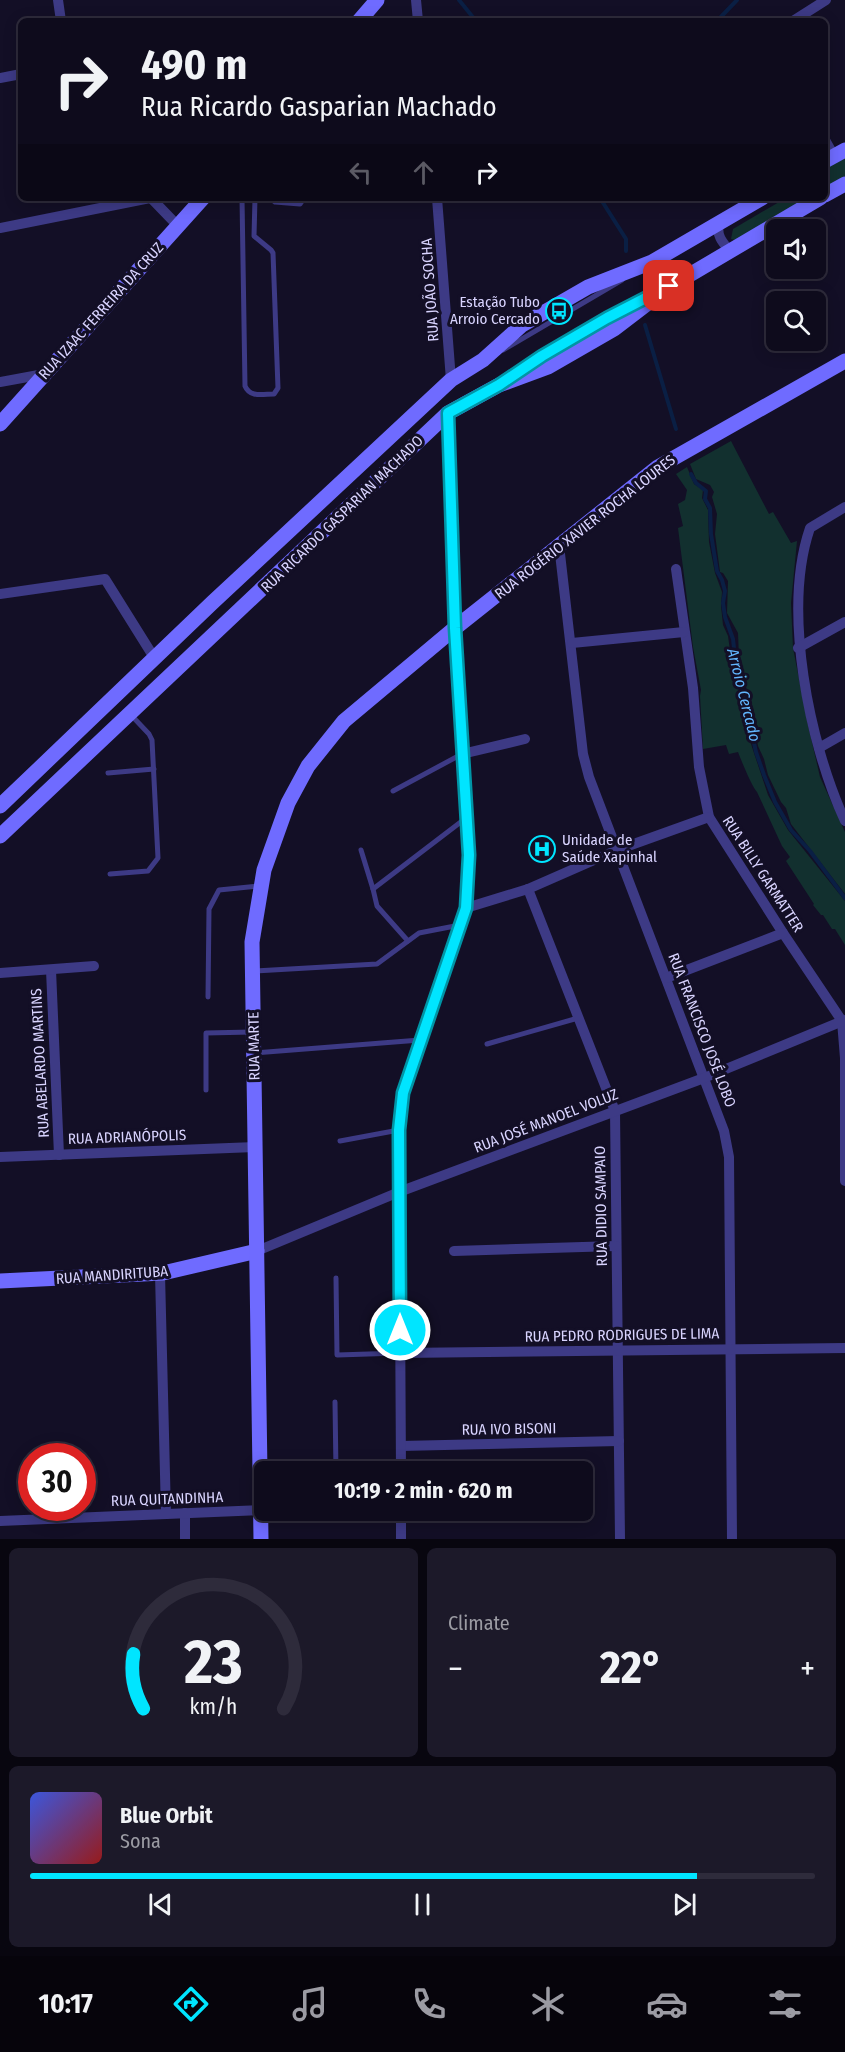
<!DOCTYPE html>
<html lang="en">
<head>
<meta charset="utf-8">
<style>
	body { margin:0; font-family:"Fira Sans Condensed",sans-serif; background:#1c1929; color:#f1f3f6; height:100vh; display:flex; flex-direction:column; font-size:22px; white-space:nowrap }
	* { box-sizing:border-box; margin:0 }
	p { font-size:20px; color:#9b9ba3 }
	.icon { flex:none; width:33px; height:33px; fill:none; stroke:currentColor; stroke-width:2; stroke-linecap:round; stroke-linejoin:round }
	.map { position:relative; height:1539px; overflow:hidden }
	.side { display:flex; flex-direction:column; gap:9px; padding:9px; background:#08060f; flex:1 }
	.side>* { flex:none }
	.hud { position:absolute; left:18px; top:18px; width:810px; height:183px; border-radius:9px; box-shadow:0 3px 15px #0003,0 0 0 2px #2e2b3b; background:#0e0b1c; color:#f1f3f6; overflow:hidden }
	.tools { position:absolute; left:766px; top:219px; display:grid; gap:12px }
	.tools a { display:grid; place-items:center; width:60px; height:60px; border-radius:9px; background:#0e0b1c; box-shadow:0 3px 15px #0003,0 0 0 2px #2e2b3b; font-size:30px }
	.speed { position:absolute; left:18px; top:1443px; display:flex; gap:12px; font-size:30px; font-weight:700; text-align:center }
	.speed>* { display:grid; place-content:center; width:78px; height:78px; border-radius:50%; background:#0e0b1c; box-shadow:0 3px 15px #0003,0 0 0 2px #2e2b3b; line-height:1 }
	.speed .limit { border:9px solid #d22; background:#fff; color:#111 }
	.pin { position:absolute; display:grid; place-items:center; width:51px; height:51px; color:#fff; margin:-26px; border-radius:12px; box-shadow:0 3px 9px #0006 }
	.me { position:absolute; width:66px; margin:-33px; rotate:0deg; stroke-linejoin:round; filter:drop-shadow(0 0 4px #0008) }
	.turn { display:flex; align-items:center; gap:21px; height:126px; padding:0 24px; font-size:27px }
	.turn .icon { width:78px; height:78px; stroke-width:2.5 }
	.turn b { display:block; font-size:42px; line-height:51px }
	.lanes { display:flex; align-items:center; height:57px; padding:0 24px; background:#0003; justify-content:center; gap:30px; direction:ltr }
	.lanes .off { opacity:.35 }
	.big { font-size:45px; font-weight:700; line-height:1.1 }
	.side .card { flex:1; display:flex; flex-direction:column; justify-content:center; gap:9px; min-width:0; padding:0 21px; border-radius:9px; background:#1c1929 }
	.side .dial { align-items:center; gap:0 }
	.dial svg { height:156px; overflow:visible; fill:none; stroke:#2e2b3b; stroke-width:7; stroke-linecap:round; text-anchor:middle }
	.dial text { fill:#f1f3f6; stroke:none }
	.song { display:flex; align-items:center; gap:18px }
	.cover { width:72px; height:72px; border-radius:9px; background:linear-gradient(135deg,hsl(230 70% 55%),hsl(0 70% 35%)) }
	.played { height:6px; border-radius:3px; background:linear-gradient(90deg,#00e5ff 85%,#2e2b3b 85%) }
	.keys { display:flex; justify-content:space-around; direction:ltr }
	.heat { display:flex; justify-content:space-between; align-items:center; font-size:33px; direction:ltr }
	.side .tiles { flex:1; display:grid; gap:9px; grid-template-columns:1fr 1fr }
	.card:last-child { grid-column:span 2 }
	.trip { position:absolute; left:254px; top:1461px; width:339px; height:60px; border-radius:9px; background:#0e0b1c; box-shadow:0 3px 15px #0003,0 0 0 2px #2e2b3b; font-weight:700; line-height:60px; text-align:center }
	.dock { display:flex; height:96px; justify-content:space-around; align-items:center; background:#06040b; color:#9b9ba3 }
	.dock .icon { width:42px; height:42px }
	.dock .active { color:#00e5ff }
	.dock b { font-size:27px; color:#f1f3f6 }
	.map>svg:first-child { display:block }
	.green { fill:#12302f }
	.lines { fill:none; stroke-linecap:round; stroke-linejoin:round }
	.stream { stroke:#0a1f44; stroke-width:4 }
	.lane { stroke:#3d3a85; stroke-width:5 }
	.street { stroke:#3d3a85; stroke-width:10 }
	.secondary { stroke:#6f6bff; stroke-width:15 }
	.route-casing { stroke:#0095a6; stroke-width:15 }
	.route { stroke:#00e5ff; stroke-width:10 }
	.labels { text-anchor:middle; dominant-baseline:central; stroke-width:6; stroke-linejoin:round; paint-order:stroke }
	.street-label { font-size:15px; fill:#d9d4ff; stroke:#130f26 }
	.poi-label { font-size:15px; fill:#d9d4ff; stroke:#130f26; text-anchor:end }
	.water-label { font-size:16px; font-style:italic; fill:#62b6ff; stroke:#130f26 }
</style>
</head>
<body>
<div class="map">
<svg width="845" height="1539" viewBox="0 0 845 1539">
	<rect width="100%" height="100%" fill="#130f26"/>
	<g class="green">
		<polygon points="845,157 845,176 825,188 825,168"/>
		<polygon points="786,198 808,198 735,240 731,239 733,229"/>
		<polygon points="731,441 769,514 773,512 791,543 797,541 791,603 793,648 808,725 820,777 845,832 845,894 791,824 786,808 781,802 768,775 764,759 758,746 753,715 739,658 738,633 727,613 728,581 723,573 720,572 715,534 717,514 712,497 714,492 710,485 696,479 690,464"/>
		<path d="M 687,467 L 694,484 L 703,490 L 702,498 L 708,510 L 709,542 L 715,573 L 722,592 L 721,606 L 723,625 L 728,636 L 733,672 L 739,689 L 751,744 L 768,795 L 788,830 L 845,901 L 845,945 L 835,929 L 832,929 L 823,915 L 821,915 L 813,905 L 814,904 L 786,861 L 790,857 L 782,846 L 757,792 C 752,787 741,760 738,752 L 729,754 L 726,745 L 703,749 L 700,696 L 701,690 L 693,647 L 678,528 L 683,526 L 678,504 L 685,500 L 687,490 L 676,474 Z"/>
	</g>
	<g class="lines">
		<g class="stream">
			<polyline points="459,0 476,21"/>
			<polyline points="717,21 737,0"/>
			<polyline points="600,198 626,239 626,251"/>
			<polyline points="645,325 676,429"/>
			<polyline points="691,474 696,483 706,491 705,499 710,508 711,534 717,571 722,580 725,591 723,603 725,617 733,639 735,657 756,752 764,775 775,802 791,830 810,851 845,898"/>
		</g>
		<g class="lane">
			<path d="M 242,198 L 245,386 C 250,398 263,394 274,394 L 278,388 L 273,253 L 271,250 L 254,236 L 255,198"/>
			<polyline points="270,198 275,202 300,204 304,198"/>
			<polyline points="503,350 622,280"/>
			<polyline points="521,371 574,337 639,301"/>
			<polyline points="108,773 154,769"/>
			<polyline points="393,791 462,754"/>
			<polyline points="361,850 373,889 377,906 408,941"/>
			<polyline points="110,874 148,871 158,858 152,740 149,734 131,715"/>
			<polyline points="373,889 466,818"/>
			<polyline points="255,971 377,964 419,933 460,925"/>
			<polyline points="208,997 209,909 219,890 259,886"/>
			<polyline points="487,1044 578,1018"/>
			<polyline points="254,1053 420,1040"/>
			<polyline points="206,1090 206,1033 252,1032"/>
			<polyline points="340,1141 399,1130"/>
			<polyline points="336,1278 337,1355 400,1353"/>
			<polyline points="335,1402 336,1472"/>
		</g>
		<g class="street">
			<polyline points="58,0 61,21"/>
			<polyline points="416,0 418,21"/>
			<polyline points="793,21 826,0"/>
			<polyline points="0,78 21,74"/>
			<polyline points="825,140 834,156"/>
			<polyline points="151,198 178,226"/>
			<polyline points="437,198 451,380"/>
			<path d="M 719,223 C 716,235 722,242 730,251"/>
			<polyline points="0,228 150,198"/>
			<polyline points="0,382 44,374"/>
			<path d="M 845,507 L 810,528 C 782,610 809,743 845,821"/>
			<polyline points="559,545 583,754 589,777 724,1131 729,1157 732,1539"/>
			<polyline points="676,569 693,688 699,767 709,817 783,933 842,1021 845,1058 845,1181"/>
			<polyline points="0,594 105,579 155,659"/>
			<polyline points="572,643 684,632"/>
			<polyline points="798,648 845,622"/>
			<polyline points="819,748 845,733"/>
			<polyline points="462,754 525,739"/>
			<polyline points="528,889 615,1111 620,1539"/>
			<polyline points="466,908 528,889 617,850 709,817"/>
			<polyline points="51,970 59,1155"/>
			<polyline points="0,973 94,966"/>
			<polyline points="666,978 783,933"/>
			<polyline points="0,1157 255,1147"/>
			<polyline points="257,1251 399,1192 704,1078 845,1020"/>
			<polyline points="454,1251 616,1246"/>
			<polyline points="160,1274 166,1514"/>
			<polyline points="400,1353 845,1348"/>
			<polyline points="401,1446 619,1441"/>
			<polyline points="401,1472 399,1130 403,1093 466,908 469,855 455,628 448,413"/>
			<polyline points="401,1510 401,1539"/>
			<polyline points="185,1513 185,1539"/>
			<polyline points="0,1521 264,1510"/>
		</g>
		<g class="secondary">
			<polyline points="359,21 377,0"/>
			<polyline points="825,161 845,150"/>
			<polyline points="825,195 845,184"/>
			<polyline points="0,424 203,198"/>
			<polyline points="0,806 213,602 451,380 483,360 522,325 588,287 652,262 762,198"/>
			<polyline points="0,836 448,413 499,385 548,367 614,329 669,287 820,198"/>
			<polyline points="0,1281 163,1273 257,1251"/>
			<polyline points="261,1539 252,942 264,870 288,803 308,766 344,721 455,628 658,467 845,361"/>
		</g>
	</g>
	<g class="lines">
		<defs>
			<polyline id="route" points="400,1330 399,1130 403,1093 466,908 469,855 455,628 448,413 499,385 542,356 607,318 669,286"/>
		</defs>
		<use href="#route" class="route-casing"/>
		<use href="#route" class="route"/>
	</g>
	<defs>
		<symbol id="bus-ring" viewBox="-11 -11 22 22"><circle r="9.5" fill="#130f26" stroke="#00e5ff" stroke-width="1.5"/><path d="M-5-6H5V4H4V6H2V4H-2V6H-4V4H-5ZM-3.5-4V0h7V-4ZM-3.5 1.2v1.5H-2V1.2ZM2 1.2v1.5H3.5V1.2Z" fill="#00e5ff"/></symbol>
		<symbol id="hospital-ring" viewBox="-11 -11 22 22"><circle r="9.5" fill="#130f26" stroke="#00e5ff" stroke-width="1.5"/><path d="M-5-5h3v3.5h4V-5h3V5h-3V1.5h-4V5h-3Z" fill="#00e5ff"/></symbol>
	</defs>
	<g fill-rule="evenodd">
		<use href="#bus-ring" x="544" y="296" width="30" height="30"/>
		<use href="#hospital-ring" x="527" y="834" width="30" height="30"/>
	</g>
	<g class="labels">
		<g class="street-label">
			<text transform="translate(430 290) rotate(-94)">RUA JOÃO SOCHA</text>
			<text transform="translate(101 311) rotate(-48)">RUA IZAAC FERREIRA DA CRUZ</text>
			<text transform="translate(342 514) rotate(-44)">RUA RICARDO GASPARIAN MACHADO</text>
			<text transform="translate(585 527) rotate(-38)">RUA ROGÉRIO XAVIER ROCHA LOURES</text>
			<text transform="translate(763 874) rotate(57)">RUA BILLY GARMATTER</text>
			<text transform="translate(702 1030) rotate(69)">RUA FRANCISCO JOSÉ LOBO</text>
			<text transform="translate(254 1046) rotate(-91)">RUA MARTE</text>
			<text transform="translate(40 1063) rotate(-93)">RUA ABELARDO MARTINS</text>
			<text transform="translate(546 1121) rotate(-21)">RUA JOSÉ MANOEL VOLUZ</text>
			<text transform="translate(127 1137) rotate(-2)">RUA ADRIANÓPOLIS</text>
			<text transform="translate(601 1206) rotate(-91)">RUA DIDIO SAMPAIO</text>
			<text transform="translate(112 1275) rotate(-4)">RUA MANDIRITUBA</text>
			<text transform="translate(622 1335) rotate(-1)">RUA PEDRO RODRIGUES DE LIMA</text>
			<text transform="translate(509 1429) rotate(-1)">RUA IVO BISONI</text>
			<text transform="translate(167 1499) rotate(-2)">RUA QUITANDINHA</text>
		</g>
		<g class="poi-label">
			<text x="540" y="302">Estação Tubo<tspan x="540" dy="17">Arroio Cercado</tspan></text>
			<text x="562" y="840" text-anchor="start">Unidade de<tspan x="562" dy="17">Saúde Xapinhal</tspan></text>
		</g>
		<g class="water-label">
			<text transform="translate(744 695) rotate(76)">Arroio Cercado</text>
		</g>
	</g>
</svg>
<div class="tools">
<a><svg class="icon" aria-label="sound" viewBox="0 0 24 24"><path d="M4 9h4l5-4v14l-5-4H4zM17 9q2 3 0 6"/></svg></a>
<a><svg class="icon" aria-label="search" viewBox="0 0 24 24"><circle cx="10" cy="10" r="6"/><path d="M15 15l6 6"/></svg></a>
</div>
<div class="speed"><div class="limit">30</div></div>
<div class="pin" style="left:669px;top:286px;background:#d93025"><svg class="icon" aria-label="arrive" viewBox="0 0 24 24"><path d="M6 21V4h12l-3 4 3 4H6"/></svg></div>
<svg class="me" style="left:400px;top:1330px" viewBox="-20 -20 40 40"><circle r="17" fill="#00e5ff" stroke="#fff" stroke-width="3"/><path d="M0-11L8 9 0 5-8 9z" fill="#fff"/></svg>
<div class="trip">10:19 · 2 min · 620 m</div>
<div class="hud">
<div class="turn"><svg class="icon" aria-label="right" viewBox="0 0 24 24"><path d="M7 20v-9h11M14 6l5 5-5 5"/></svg><div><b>490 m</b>Rua Ricardo Gasparian Machado</div></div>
<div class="lanes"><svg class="icon off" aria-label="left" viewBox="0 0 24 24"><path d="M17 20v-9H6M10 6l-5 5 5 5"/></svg><svg class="icon off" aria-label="ahead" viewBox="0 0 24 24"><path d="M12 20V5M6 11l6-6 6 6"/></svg><svg class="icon" aria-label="right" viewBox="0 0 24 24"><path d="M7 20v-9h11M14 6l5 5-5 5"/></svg></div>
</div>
</div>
<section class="side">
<div class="tiles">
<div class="card dial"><svg viewBox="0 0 100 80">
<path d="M14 69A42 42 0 1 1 86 69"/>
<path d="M14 69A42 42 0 0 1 9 41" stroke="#00e5ff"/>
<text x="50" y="56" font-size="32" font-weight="700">23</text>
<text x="50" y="72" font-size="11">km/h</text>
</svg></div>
<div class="card"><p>Climate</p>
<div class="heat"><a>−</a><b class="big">22°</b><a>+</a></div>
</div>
<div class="card">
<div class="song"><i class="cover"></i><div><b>Blue Orbit</b><p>Sona</p></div></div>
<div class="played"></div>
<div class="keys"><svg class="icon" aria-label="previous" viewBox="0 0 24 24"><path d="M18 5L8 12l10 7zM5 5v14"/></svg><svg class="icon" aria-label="pause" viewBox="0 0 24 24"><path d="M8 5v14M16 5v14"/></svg><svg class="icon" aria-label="next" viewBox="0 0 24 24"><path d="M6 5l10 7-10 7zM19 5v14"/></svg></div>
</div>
</div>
</section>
<nav class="dock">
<b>10:17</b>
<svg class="icon active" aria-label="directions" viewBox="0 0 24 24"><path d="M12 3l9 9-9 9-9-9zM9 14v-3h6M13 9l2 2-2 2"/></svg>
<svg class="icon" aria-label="music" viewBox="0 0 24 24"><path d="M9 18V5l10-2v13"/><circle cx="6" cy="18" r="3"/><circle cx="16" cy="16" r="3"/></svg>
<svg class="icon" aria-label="phone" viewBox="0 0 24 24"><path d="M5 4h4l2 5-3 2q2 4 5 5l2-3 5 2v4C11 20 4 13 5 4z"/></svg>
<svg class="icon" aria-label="climate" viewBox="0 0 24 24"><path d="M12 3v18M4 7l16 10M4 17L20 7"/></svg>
<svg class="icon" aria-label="car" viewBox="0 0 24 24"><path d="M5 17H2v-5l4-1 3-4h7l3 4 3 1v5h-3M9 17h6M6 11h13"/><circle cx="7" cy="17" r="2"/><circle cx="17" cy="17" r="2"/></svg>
<svg class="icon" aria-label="filters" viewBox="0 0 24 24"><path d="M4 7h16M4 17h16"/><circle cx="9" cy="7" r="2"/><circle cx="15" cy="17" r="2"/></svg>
</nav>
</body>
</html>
